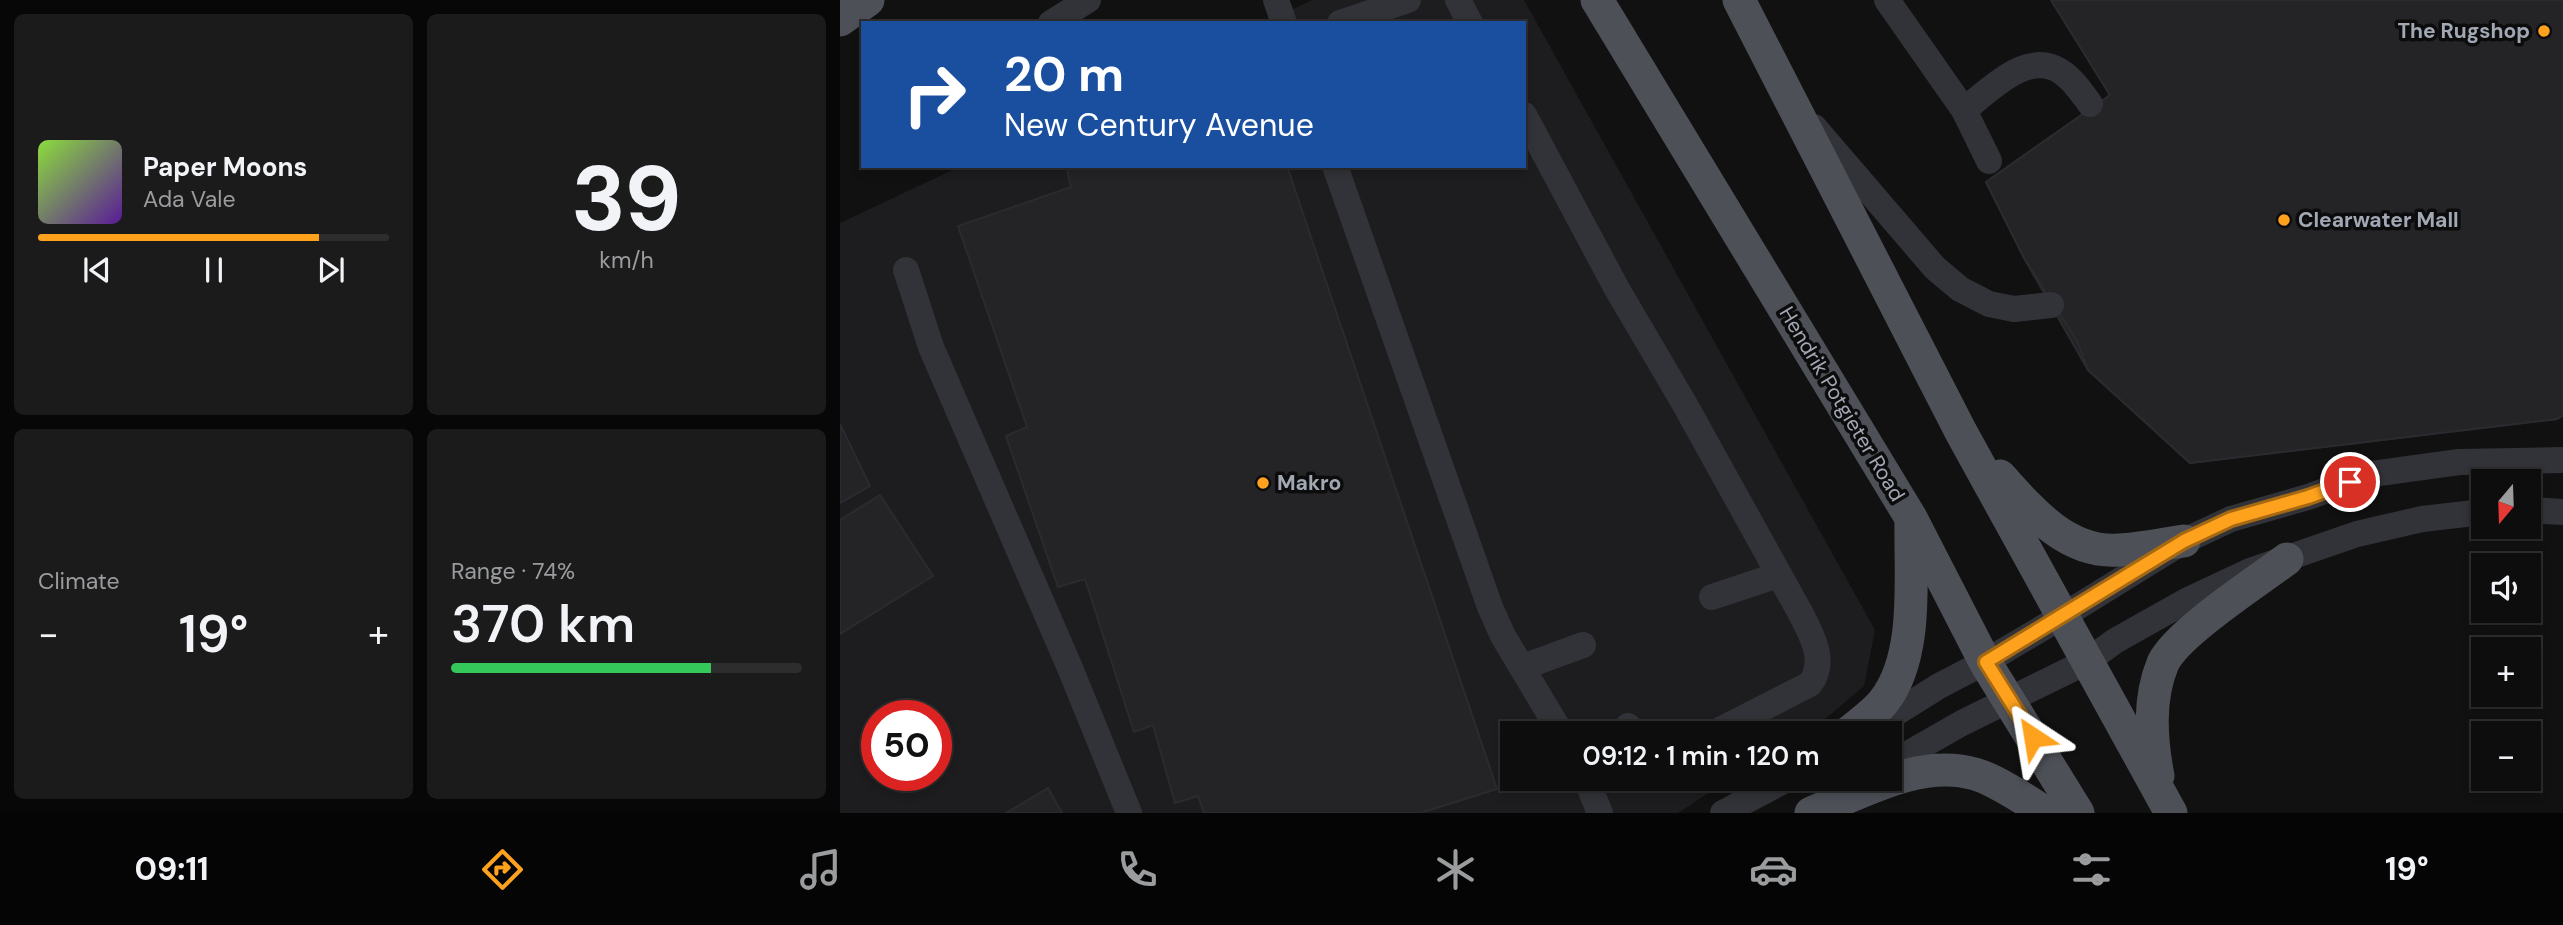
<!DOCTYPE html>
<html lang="en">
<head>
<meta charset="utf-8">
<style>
	body { margin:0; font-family:"DM Sans",sans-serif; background:#1b1b1c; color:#f1f3f6; height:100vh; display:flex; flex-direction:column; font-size:26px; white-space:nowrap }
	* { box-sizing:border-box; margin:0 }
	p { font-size:23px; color:#9a9c9e }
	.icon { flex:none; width:38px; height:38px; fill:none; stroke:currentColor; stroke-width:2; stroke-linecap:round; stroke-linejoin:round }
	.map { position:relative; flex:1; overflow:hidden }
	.side { display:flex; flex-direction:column; gap:14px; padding:14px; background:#070708; width:840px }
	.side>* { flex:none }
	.top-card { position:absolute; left:21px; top:21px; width:665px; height:147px; border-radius:0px; box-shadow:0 4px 10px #0003,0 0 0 2px #2d2d2e; background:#1a4fa0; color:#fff; overflow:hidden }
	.needle { width:46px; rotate:199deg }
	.fabs { position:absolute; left:1631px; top:469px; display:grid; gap:14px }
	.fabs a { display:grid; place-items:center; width:70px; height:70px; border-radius:0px; background:#0d0d0e; box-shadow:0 4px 10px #0003,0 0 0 2px #2d2d2e; font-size:35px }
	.speed { position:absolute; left:21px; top:700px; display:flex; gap:14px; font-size:35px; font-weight:700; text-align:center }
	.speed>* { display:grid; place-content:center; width:91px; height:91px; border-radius:50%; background:#0d0d0e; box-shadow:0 4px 10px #0003,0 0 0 2px #2d2d2e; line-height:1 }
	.speed .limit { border:10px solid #d22; background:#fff; color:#111 }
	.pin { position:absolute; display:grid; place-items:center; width:60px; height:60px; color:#fff; margin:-30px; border:4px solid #fff; border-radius:50%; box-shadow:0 2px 7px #0007 }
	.me { position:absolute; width:77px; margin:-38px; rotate:327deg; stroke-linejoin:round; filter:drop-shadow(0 0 5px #0008) }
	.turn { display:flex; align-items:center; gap:24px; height:147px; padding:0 28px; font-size:32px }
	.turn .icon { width:91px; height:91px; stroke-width:2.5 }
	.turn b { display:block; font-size:49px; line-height:60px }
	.big { font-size:52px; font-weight:600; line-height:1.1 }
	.side .tile { flex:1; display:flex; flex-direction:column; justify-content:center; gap:10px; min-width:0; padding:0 24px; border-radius:10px; background:#1b1b1c }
	.side .dial { align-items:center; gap:0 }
	.dial b { font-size:91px; line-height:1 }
	.song { display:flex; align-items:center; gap:21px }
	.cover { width:84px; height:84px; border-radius:10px; background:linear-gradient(135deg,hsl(90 70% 55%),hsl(270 70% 35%)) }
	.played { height:7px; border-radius:4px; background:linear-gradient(90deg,#fea21d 80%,#2d2d2e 80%) }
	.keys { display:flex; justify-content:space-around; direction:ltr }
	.heat { display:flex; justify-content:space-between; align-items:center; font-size:38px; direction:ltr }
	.charge { height:10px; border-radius:5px; background:linear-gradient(90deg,#34c759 74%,#2d2d2e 0) }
	.side .tiles { flex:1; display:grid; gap:14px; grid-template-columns:repeat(2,1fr) }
	.trip { position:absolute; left:660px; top:721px; width:402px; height:70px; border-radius:0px; background:#0d0d0e; box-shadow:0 4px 10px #0003,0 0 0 2px #2d2d2e; font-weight:600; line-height:70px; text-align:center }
	.tab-bar { display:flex; height:112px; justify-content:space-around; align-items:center; background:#050506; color:#9a9c9e }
	.tab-bar .icon { width:49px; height:49px }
	.tab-bar .on { color:#fea21d }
	.tab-bar b { font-size:32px; color:#f1f3f6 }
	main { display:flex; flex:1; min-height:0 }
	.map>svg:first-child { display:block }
	.built { fill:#1d1d1f; fill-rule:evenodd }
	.building { fill:#242426; stroke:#2b2b2f; stroke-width:2 }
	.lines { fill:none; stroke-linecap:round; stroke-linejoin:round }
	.minor { stroke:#313338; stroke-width:26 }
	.major { stroke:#4d5057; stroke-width:33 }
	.route-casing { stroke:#a56913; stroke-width:18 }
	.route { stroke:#fea21d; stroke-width:12 }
	.poi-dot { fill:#fea21d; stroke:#0c0c0d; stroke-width:2.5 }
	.labels { text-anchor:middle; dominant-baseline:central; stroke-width:7; stroke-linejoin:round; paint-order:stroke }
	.poi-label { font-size:21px; font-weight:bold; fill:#a1a8b4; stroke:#0c0c0d; text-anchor:start }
	.street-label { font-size:21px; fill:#a1a8b4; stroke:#0c0c0d }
</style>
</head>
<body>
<main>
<section class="side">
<div class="tiles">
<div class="tile">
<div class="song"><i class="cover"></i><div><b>Paper Moons</b><p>Ada Vale</p></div></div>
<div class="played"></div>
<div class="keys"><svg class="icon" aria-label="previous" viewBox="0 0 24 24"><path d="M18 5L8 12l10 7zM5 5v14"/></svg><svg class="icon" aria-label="pause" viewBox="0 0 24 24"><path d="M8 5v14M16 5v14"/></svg><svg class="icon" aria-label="next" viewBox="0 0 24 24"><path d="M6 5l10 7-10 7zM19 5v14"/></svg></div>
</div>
<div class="tile dial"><b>39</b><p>km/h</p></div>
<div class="tile"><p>Climate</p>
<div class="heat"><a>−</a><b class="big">19°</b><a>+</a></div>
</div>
<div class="tile"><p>Range · 74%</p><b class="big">370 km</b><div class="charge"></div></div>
</div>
</section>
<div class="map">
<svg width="1723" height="813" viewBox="0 0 1723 813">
	<rect width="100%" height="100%" fill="#111112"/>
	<path class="built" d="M 472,0 L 684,0 L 1035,630 L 1024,686 L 984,720 L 963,733 L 672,733 L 672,779 L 890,779 L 838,813 L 0,813 L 0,223 L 121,166 L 684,166 L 684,23 L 424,23 ZM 37,716 L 96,716 L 96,775 L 37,775 Z"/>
	<g class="building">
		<polygon points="1211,0 1723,0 1723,415 1717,419 1350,463 1248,370 1184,258 1146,182 1270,95"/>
		<polygon points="1211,0 1723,0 1723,415 1717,419 1350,463 1248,370 1237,341 1184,258 1146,182 1270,95"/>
		<polygon points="226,166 447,166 657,789 580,813 364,813 358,796 335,803 313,725 294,732 245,579 218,587 166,436 187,427 118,226 231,187"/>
		<polygon points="0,424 30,486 0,503"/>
		<polygon points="40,495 93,576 0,634 0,520"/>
		<polygon points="208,788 222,813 166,813"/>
	</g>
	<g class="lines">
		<g class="minor">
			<polyline points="436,0 444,23"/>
			<polyline points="618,0 630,23"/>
			<polyline points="1047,0 1124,110 1149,161"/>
			<polyline points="211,23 248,0"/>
			<polyline points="500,23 568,0"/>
			<path d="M 1124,110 C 1149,91 1186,50 1220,71 C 1233,79 1241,92 1250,104"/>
			<path d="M 684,115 L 777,289 L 844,403 L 961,614 C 972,636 987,661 970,684 L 874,733"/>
			<polyline points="974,127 1095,268 1120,289 1149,304 1174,309 1211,305"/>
			<polyline points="495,166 650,607 663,636 721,733"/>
			<polyline points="66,270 91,347 230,668 289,813"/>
			<polyline points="1689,510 1723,512"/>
			<polyline points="872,597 938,575"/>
			<polyline points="683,667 743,645"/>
			<polyline points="788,726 795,733"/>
			<polyline points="1024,733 1099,686 1145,662 1221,617 1344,541 1391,519 1468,497 1532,474 1619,462 1723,460"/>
			<polyline points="1050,764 1122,723 1246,662 1275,641 1346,601 1410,571 1517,534 1582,519 1643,512"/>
			<polyline points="746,779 760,813"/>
			<polyline points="883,813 947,779"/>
		</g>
		<g class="major">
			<polyline points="757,0 1071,518 1145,662 1238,813"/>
			<polyline points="899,0 1121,432 1331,813"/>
			<polyline points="0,20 28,0"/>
			<path d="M 1160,476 C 1191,511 1228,554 1279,550 C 1301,549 1323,544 1344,541"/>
			<path d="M 1008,733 C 1020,723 1035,713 1044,701 C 1079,656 1070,578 1071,523"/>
			<path d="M 1318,776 C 1311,739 1308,699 1323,663 C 1337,633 1418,581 1447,559"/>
			<path d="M 971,813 C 1021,793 1080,758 1135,774 C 1156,780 1187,801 1206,813"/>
		</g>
	</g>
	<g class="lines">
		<defs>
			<polyline id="route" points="1193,737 1146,662 1344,541 1391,519 1468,497 1510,482"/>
		</defs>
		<use href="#route" class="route-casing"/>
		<use href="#route" class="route"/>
	</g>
	<g class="poi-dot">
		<circle cx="1704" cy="31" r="7"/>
		<circle cx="1444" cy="220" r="7"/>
		<circle cx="423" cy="483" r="7"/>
	</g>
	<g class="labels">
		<g class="poi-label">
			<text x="1690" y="31" text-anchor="end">The Rugshop</text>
			<text x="1458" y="220">Clearwater Mall</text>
			<text x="437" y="483">Makro</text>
		</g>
		<g class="street-label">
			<text transform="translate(1002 404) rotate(59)">Hendrik Potgieter Road</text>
		</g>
	</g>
</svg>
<div class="fabs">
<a><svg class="needle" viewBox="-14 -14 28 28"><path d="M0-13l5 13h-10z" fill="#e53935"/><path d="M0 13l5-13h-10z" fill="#9a9c9e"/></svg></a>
<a><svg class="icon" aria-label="sound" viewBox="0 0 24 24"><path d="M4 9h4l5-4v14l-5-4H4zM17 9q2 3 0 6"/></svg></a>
<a>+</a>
<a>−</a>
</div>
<div class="speed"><div class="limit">50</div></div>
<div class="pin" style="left:1510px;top:482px;background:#d93025"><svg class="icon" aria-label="arrive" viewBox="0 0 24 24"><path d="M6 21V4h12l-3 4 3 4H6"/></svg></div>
<svg class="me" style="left:1193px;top:737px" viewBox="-20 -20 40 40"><path d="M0-17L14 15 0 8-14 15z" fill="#fea21d" stroke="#fff" stroke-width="4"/></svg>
<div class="trip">09:12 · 1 min · 120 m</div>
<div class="top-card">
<div class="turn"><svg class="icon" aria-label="right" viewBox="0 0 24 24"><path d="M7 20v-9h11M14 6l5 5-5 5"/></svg><div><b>20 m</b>New Century Avenue</div></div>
</div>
</div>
</main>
<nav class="tab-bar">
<b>09:11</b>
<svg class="icon on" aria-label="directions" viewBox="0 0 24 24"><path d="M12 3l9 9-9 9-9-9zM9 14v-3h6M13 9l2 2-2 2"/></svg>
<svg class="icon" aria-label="music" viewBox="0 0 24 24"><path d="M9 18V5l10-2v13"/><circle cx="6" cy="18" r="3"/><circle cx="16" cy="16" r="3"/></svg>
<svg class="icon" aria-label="phone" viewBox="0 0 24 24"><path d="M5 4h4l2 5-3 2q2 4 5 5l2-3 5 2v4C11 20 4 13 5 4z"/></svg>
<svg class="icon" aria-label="climate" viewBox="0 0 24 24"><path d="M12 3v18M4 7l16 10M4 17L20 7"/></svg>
<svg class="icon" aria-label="car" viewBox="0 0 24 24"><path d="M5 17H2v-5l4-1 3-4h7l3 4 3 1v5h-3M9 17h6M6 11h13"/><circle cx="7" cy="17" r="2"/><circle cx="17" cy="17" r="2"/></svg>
<svg class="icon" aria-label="filters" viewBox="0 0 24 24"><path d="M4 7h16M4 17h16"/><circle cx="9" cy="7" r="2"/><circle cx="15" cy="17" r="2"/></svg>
<b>19°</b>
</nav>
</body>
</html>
